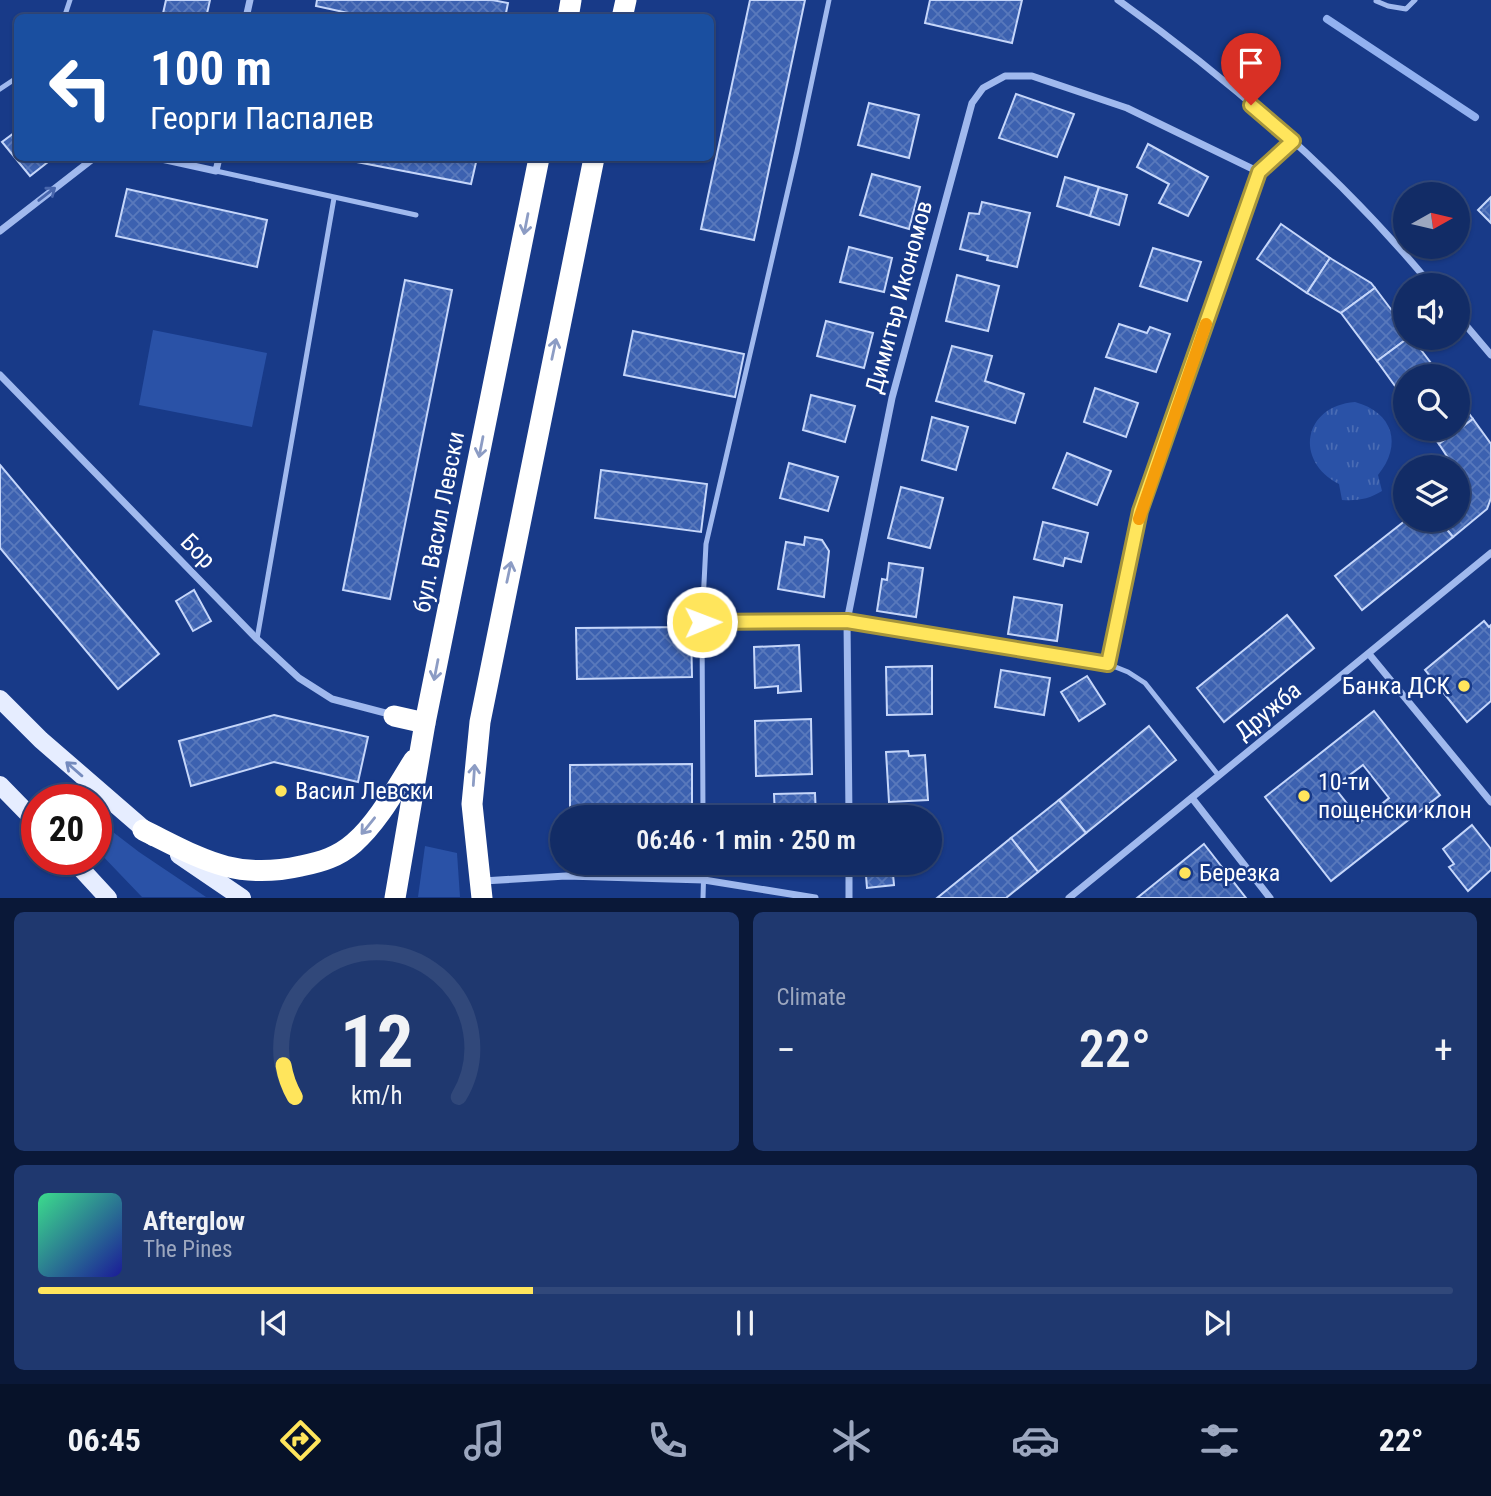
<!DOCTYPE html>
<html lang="en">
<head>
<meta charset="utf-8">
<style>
	body { margin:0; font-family:"Roboto Condensed",sans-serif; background:#1f386f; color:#f1f3f6; height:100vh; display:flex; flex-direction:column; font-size:26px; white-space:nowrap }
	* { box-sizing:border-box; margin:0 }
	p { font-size:23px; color:#9ca7bf }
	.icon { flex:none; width:38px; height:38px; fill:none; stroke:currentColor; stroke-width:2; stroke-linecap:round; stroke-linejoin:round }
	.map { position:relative; height:898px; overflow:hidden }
	.side { display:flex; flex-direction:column; gap:14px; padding:14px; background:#0a1838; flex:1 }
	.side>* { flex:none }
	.guide { position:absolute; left:14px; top:14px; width:700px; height:147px; border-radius:10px; box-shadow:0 2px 5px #0004,0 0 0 2px #31487a; background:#1a4fa0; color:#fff; overflow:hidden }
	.needle { width:46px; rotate:82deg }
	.fabs { position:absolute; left:1393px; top:182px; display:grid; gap:14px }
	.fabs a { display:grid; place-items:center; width:77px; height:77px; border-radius:50%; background:#122c66; box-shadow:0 2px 5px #0004,0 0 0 2px #31487a; font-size:35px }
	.speed { position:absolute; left:21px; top:784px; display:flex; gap:14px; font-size:35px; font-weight:700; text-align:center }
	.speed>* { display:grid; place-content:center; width:91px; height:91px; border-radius:50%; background:#122c66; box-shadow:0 2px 5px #0004,0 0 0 2px #31487a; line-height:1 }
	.speed .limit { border:10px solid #d22; background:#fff; color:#111 }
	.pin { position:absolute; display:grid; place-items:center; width:60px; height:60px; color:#fff; margin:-72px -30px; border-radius:50% 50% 50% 0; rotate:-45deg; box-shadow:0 0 7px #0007 }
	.pin .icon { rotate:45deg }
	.me { position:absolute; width:77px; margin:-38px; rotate:89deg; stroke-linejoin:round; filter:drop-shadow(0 0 5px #0008) }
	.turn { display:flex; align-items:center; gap:24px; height:147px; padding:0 21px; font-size:32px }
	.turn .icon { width:91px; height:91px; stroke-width:2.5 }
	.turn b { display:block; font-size:49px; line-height:60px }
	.big { font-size:52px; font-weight:600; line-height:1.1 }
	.side .card { flex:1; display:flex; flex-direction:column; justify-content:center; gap:10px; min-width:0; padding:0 24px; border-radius:10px; background:#1f386f }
	.side .dial { align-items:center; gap:0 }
	.dial svg { height:182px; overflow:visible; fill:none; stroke:#31487a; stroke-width:7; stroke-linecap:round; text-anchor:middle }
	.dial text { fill:#f1f3f6; stroke:none }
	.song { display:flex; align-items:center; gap:21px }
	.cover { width:84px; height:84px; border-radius:10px; background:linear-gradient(135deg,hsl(150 70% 55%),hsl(240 70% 35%)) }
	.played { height:7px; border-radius:4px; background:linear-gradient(90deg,#ffe55c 35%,#31487a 35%) }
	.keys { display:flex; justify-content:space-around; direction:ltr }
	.heat { display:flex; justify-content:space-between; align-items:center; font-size:38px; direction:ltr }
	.side .tiles { flex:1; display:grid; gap:14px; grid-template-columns:1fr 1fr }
	.card:last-child { grid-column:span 2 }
	.trip { position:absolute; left:550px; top:805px; width:392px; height:70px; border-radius:35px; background:#122c66; box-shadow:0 2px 5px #0004,0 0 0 2px #31487a; font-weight:600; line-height:70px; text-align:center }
	.dock { display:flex; height:112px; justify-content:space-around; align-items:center; background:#071229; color:#9ca7bf }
	.dock .icon { width:49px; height:49px }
	.dock .active { color:#ffe55c }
	.dock b { font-size:32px; color:#f1f3f6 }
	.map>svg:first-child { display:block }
	.green { fill:#2a52a7 }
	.park { fill:url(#park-tufts) }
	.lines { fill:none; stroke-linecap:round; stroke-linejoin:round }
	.stream { stroke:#92b1f0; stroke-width:8 }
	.building { fill:url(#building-cross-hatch); stroke:#c5d6fa; stroke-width:2; fill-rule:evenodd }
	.lane { stroke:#a0b9ee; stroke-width:5 }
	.street { stroke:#a0b9ee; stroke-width:7 }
	.primary { stroke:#e6edff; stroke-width:18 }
	.highway { stroke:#fff; stroke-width:21 }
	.oneway { stroke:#4866ac }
	.oneway2 { stroke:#8c9cc4 }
	.oneway3 { stroke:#758bbe }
	.route-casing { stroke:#a6953c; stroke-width:18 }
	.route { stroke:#ffe55c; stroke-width:12 }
	.slow { stroke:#f59e0b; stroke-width:12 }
	.poi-dot { fill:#ffe55c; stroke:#183a88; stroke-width:2.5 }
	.labels { text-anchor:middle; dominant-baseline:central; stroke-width:5; stroke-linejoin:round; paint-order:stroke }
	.street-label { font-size:24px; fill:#fff; stroke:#183a88 }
	.poi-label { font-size:24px; fill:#fff; stroke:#183a88; text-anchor:start }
</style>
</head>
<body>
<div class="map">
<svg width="1491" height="898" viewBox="0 0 1491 898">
	<defs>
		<pattern id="park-tufts" width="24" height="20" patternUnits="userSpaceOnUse" patternTransform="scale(1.75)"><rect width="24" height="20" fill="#2a52a7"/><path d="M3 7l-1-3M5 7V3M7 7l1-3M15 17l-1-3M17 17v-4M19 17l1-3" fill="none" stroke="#4a6cb4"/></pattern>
		<pattern id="building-cross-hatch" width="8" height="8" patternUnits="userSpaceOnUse" patternTransform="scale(1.75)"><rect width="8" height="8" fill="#3c61b0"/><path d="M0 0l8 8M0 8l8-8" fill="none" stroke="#5979bc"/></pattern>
	</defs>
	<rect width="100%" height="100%" fill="#183a88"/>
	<g class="green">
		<polygon points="153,330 267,353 252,427 139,405"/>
		<polygon points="96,819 139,852 206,897 142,897 96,849"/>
		<polygon points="425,846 457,853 460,897 418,897"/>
	</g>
	<path class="park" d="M 1355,402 C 1393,412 1403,445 1378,475 L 1382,491 C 1369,499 1358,501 1342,500 L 1339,484 C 1294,461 1303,406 1355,402 Z"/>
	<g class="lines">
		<polyline class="stream" points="1327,19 1475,117"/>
	</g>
	<g class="building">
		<polygon points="166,0 210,0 206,18 162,18"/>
		<polygon points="317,0 492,0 508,3 505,18 371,18 316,6"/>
		<polygon points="750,0 805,0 754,240 701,229"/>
		<polygon points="930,0 1022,0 1012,43 925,23"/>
		<polygon points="1016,94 1074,114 1057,157 999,138"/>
		<polygon points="869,103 919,115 909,158 858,145"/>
		<polygon points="18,130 18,158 53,158 30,176 2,142"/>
		<polygon points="1148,144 1208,177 1188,216 1159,203 1169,184 1137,167"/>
		<polygon points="336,158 477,158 471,184"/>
		<polygon points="872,174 920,187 909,229 860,215"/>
		<polygon points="1065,177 1099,187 1090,216 1057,206"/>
		<polygon points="1099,187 1127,195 1119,225 1090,216"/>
		<polygon points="127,189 267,220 257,267 116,236"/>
		<polygon points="1491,197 1491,223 1478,210"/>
		<polygon points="982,202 1030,213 1017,267 987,260 988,256 960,249 969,213 979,214"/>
		<polygon points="1281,224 1330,258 1307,293 1257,259"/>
		<polygon points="849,247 892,258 884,292 840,282"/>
		<polygon points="1153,248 1201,262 1187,301 1140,286"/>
		<polygon points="1330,258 1371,283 1375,288 1341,313 1307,293"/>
		<polygon points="957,275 999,286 988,331 946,321"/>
		<polygon points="405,280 452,290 390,599 343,590"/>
		<polygon points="1375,288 1405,328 1405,338 1408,338 1377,361 1341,313"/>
		<polygon points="826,321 873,333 864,368 817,356"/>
		<polygon points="1119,324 1147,333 1150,327 1170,334 1156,372 1106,357"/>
		<polygon points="633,331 744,354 735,397 624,375"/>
		<polygon points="1408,338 1412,338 1437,371 1430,376 1405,376 1403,397 1377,361"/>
		<polygon points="952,346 992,356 985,381 1024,394 1015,423 936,401"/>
		<polygon points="1095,388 1138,403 1126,437 1084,422"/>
		<polygon points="811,395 855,406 845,442 803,430"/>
		<polygon points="1458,399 1473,419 1439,444 1428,429 1458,429"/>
		<polygon points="932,417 968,427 956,470 922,460"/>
		<polygon points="1473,419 1491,444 1491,498 1487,509 1453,537 1439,520 1458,520 1458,467 1454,467 1439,444"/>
		<polygon points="1067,453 1111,471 1097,505 1053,488"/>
		<polygon points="789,463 838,477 828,511 780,498"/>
		<polygon points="0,465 159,654 118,689 0,548"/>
		<polygon points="601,470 707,484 701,532 595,518"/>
		<polygon points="901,487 943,498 930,548 888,538"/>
		<polygon points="1406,520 1439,520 1453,537 1362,610 1335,576"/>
		<polygon points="1043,522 1088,533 1081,562 1065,558 1063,566 1034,559"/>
		<polygon points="805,537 822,540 829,551 824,597 778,589 786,542 804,545"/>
		<polygon points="889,563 923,568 916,617 877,611 882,579 887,580"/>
		<polygon points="194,590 211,621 193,631 176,601"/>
		<polygon points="1014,597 1062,605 1057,641 1008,634"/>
		<polygon points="1287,615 1314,648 1224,722 1197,688"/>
		<polygon points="1484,621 1489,627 1491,625 1491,701 1467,722 1425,670"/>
		<polygon points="691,627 692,677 577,679 576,628"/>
		<polygon points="799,645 801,691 778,693 778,686 755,688 754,647"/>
		<polygon points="932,666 932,714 887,715 886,667"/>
		<polygon points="1001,670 1050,678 1044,715 995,707"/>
		<polygon points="1087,676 1105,704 1079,721 1061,692"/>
		<path d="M 1374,711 L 1440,795 L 1331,881 L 1265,797 ZM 1363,765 L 1389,798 L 1361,821 L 1334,787 Z"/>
		<polygon points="274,715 368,737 358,782 274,762 191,786 179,741"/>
		<polygon points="811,719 812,774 756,776 755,721"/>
		<polygon points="1149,726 1176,760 1086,833 1059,800"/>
		<polygon points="908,751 909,756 925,755 928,800 889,802 886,752"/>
		<polygon points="692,764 692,815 570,815 570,765"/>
		<polygon points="815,793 816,817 775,817 774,794"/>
		<polygon points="1059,800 1086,833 1038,872 1011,838"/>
		<polygon points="1472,825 1491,849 1491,870 1468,891 1449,867 1454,864 1443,849"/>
		<polygon points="1011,838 1038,872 1006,898 937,898"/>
		<polygon points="1204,844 1246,898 1137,898"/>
		<polygon points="865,863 892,863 894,885 867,888"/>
	</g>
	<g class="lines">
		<g class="lane">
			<polyline points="1376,1 1388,6 1406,9 1415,0"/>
			<polyline points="64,18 70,0"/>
			<polyline points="0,89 18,77"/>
			<polyline points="216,171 416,215"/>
			<polyline points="702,622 847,621 1108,664 1128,672 1145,683 1219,776"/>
			<polyline points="257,639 334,198"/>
			<polyline points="703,817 702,622 706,544 797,151 829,0"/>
			<polyline points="703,898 704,863"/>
		</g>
		<g class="street">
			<path d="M 1118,0 C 1233,82 1341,176 1431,285"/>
			<polyline points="246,18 250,0"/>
			<polyline points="157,158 216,171 219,158"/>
			<polyline points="0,231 94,158"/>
			<polyline points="1458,316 1491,355"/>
			<polyline points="0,375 257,639 299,678 332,699 393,715"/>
			<polyline points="1369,654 1491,802"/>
			<polyline points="1108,664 1141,511 1259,172 1293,141"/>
			<polyline points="1192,798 1270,898"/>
			<polyline points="849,817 847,621 892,398 972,103 983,88 1005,76 1032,76 1127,108 1259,172"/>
			<polyline points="849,863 849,898"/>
			<polyline points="483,881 566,876 704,880 815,898"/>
			<polyline points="1069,898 1491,553"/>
		</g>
		<g class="primary">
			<polyline points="0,699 41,740 153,837"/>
			<polyline points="0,785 37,823"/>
			<polyline points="179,855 242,898"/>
			<polyline points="72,859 108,898"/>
		</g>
		<g class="highway">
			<polyline points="568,18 571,0"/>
			<polyline points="622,18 626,0"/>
			<polyline points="394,716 425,723"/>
			<path d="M 143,830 C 200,858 234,881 301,866 C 321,862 338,857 354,843 C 379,821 396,788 414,760"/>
			<polyline points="395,898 425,723 539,158"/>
			<polyline points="482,898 472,804 480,722 594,158"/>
		</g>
	</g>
	<defs><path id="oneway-shaft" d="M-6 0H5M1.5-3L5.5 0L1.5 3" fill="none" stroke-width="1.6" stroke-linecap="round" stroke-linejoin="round" transform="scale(1.75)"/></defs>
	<use class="oneway" href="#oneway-shaft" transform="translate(47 194) rotate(-38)"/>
	<g class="oneway2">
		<use href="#oneway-shaft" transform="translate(526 224) rotate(101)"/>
		<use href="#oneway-shaft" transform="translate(554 349) rotate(-78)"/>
		<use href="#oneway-shaft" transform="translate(481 447) rotate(101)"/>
		<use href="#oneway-shaft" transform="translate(509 572) rotate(-78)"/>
		<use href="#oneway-shaft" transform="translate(436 670) rotate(101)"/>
		<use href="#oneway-shaft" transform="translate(474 775) rotate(-86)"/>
		<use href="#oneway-shaft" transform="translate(368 826) rotate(129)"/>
	</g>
	<use class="oneway3" href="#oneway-shaft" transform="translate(74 769) rotate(-139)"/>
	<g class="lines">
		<defs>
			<polyline id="route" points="702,622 847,621 1108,664 1140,511 1259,172 1293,141 1251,105"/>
		</defs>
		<use href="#route" class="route-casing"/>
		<use href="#route" class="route"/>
		<polyline class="slow" points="1139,519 1206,324"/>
	</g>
	<g class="poi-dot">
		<circle cx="1464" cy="686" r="7"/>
		<circle cx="281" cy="791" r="7"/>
		<circle cx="1304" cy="796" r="7"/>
		<circle cx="1185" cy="873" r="7"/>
	</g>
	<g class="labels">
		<g class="street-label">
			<text transform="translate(899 297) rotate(-75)">Димитър Икономов</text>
			<text transform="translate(439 522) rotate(-79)">бул. Васил Левски</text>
			<text transform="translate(198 551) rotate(46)">Бор</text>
			<text transform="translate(1268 711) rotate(-39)">Дружба</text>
		</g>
		<g class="poi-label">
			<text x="1450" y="686" text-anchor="end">Банка ДСК</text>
			<text x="1318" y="782">10-ти<tspan x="1318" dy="28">пощенски клон</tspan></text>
			<text x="295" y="791">Васил Левски</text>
			<text x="1199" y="873">Березка</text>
		</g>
	</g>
</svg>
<div class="fabs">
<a><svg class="needle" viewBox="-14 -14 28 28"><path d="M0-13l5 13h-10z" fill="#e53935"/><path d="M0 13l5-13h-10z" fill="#9ca7bf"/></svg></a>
<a><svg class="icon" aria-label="sound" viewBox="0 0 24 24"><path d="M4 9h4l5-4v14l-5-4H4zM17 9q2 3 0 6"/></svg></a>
<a><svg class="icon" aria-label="search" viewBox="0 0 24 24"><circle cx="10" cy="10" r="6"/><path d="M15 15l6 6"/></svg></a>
<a><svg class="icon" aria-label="layers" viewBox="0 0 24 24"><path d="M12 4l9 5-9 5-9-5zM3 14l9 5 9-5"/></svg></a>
</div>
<div class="speed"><div class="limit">20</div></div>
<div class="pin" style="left:1251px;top:105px;background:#d93025"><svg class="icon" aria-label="arrive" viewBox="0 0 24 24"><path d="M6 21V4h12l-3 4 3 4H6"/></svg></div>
<svg class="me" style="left:702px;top:622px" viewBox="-20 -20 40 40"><circle r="17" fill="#ffe55c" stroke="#fff" stroke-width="3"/><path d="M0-11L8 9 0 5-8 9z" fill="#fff"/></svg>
<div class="trip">06:46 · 1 min · 250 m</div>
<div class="guide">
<div class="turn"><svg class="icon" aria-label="left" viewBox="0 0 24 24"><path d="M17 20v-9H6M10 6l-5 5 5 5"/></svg><div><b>100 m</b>Георги Паспалев</div></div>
</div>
</div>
<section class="side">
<div class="tiles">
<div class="card dial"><svg viewBox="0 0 100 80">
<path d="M14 69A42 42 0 1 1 86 69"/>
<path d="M14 69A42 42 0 0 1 9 55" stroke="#ffe55c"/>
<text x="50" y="56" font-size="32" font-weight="700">12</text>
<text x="50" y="72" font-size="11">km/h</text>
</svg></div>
<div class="card"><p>Climate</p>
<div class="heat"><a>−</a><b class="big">22°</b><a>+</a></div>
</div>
<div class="card">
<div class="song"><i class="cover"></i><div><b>Afterglow</b><p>The Pines</p></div></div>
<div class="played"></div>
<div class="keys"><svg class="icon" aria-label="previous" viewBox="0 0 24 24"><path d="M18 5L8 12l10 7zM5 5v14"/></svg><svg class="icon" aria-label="pause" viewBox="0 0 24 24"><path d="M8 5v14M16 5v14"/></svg><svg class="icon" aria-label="next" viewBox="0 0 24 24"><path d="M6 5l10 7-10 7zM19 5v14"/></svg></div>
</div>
</div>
</section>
<nav class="dock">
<b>06:45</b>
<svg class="icon active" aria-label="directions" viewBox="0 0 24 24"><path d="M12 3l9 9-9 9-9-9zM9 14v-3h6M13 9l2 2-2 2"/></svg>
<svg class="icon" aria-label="music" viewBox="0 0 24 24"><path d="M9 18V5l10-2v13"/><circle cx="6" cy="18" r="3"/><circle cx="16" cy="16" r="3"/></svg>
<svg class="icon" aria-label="phone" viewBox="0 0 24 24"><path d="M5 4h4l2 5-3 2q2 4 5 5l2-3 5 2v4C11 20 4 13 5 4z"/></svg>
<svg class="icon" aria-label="climate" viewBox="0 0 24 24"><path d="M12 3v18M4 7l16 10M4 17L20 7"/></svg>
<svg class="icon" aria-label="car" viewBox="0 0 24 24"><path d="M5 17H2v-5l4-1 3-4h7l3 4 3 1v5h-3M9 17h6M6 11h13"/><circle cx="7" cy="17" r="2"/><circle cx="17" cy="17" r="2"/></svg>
<svg class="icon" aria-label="filters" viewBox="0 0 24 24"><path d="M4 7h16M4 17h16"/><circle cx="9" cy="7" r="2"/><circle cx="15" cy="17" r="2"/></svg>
<b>22°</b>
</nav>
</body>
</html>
